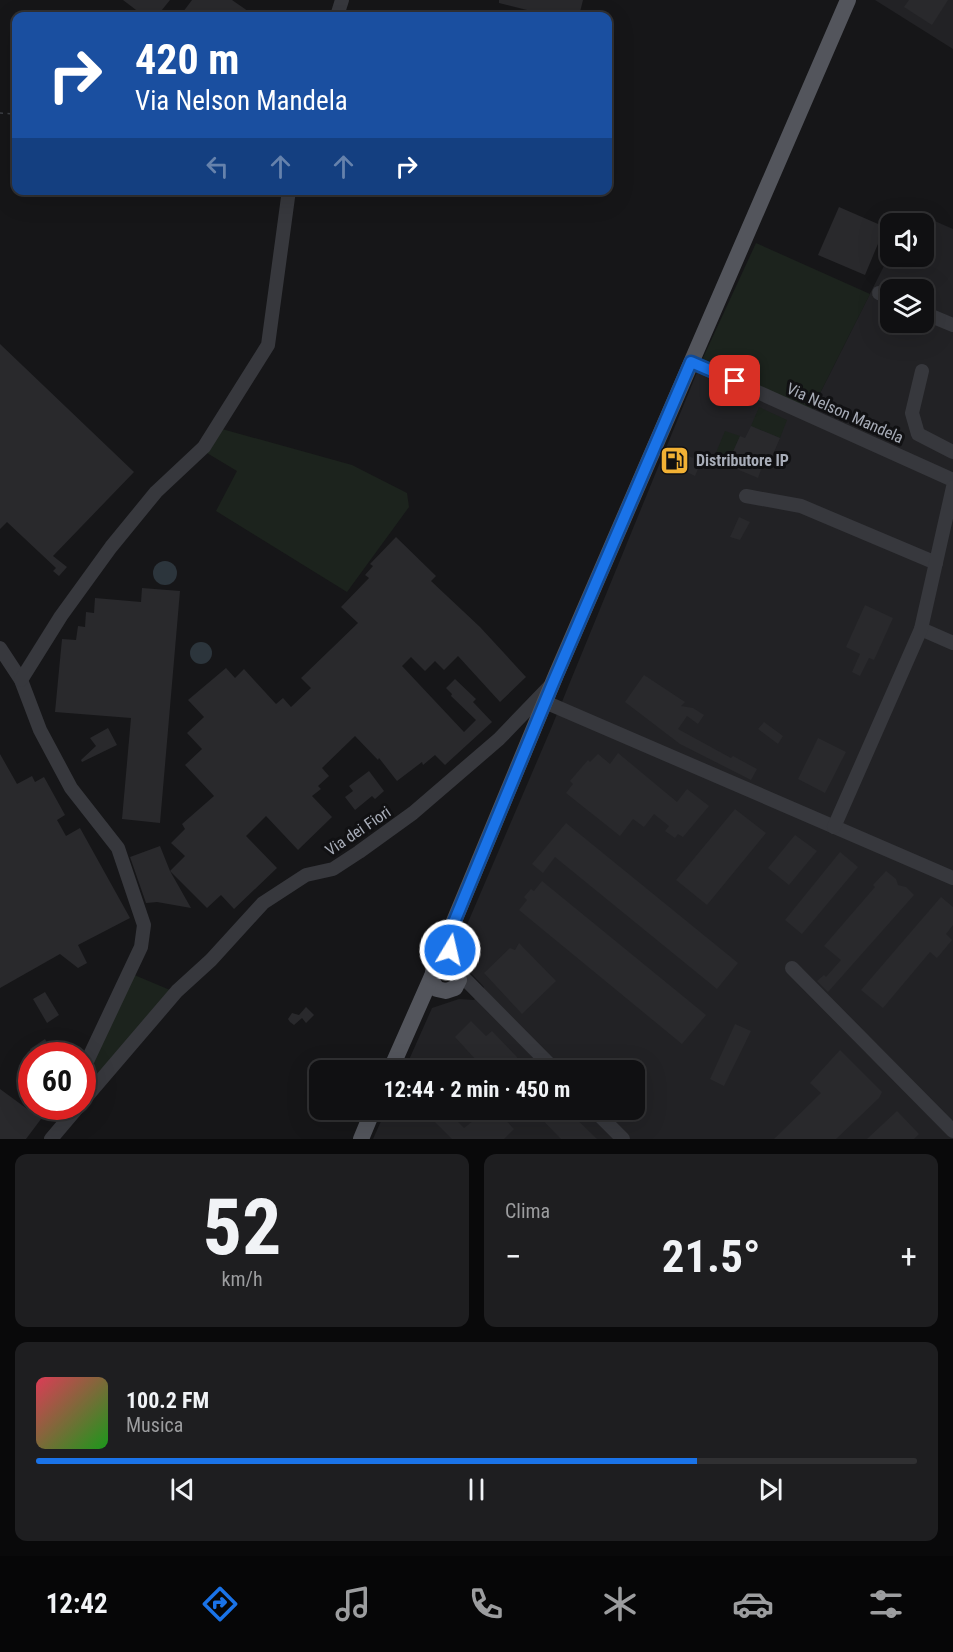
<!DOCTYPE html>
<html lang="it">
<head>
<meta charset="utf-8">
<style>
	body { margin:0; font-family:"Roboto Condensed",sans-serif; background:#1e1e20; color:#f1f3f6; height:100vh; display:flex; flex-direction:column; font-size:22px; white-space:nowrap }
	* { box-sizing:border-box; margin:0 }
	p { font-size:20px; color:#9c9d9f }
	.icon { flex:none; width:33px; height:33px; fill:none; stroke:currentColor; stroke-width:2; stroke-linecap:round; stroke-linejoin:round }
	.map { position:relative; height:1139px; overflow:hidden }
	.side { display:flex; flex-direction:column; gap:15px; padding:15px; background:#09090a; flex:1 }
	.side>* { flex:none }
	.hud { position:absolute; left:12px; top:12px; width:600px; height:183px; border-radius:12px; box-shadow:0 6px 24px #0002,0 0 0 2px #303032; background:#1a4fa0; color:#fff; overflow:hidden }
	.controls { position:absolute; left:880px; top:213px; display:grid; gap:12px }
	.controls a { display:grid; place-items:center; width:54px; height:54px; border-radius:12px; background:#101012; box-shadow:0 6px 24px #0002,0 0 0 2px #303032; font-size:30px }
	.speed { position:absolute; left:18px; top:1042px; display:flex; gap:12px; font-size:30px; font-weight:700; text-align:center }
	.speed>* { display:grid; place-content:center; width:78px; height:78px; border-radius:50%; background:#101012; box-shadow:0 6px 24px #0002,0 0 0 2px #303032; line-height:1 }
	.speed .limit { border:9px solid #d22; background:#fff; color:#111 }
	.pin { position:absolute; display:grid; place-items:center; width:51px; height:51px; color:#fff; margin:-26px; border-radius:12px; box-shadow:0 3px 9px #0006 }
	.me { position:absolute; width:66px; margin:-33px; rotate:9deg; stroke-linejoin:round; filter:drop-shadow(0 0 4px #0008) }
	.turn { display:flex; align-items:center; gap:21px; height:126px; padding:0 24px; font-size:27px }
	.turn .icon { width:78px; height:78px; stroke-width:2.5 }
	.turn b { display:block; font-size:42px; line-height:51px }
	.lanes { display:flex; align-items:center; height:57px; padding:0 24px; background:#0003; justify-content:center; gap:30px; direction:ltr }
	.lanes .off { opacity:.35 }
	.big { font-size:45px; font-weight:700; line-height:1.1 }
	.side .card { flex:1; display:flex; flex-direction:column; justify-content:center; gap:9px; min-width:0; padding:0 21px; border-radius:12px; background:#1e1e20 }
	.side .dial { align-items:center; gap:0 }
	.dial b { font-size:78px; line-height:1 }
	.song { display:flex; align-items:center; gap:18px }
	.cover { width:72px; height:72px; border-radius:9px; background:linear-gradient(135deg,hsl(350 70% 55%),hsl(120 70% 35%)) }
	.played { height:6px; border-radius:3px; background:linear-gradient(90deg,#1a73e8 75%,#303032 75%) }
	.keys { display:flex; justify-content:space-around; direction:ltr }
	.heat { display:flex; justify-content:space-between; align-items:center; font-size:33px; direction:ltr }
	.side .tiles { flex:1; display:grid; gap:15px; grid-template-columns:1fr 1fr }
	.card:last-child { grid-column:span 2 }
	.trip { position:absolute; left:309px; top:1060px; width:336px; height:60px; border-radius:12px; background:#101012; box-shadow:0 6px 24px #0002,0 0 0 2px #303032; font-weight:700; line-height:60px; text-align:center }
	.tab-bar { display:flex; height:96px; justify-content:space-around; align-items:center; background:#060607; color:#9c9d9f }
	.tab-bar .icon { width:42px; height:42px }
	.tab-bar .selected { color:#1a73e8 }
	.tab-bar b { font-size:27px; color:#f1f3f6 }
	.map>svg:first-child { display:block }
	.built { fill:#222225; fill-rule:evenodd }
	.green { fill:#1c231d }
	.water { fill:#2c353c }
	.building { fill:#29292c }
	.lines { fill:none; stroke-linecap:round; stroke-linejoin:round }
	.path { stroke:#3d3f44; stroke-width:1.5; stroke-dasharray:3 4.5; stroke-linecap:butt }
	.minor { stroke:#37383d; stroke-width:14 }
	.major { stroke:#53555c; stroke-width:16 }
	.route-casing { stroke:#114b97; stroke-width:15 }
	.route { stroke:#1a73e8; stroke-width:10 }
	.labels { text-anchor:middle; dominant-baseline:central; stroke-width:6; stroke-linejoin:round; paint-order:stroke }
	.street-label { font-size:16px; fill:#a8adb8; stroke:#111113 }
	.poi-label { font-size:16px; font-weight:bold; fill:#a8adb8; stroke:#111113; text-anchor:start }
</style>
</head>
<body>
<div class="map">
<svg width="953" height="1139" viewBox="0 0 953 1139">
	<rect width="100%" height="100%" fill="#161618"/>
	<g class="built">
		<polygon points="875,0 953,0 953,49"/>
		<path d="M 912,211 L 953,229 L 953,1139 L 373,1139 L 386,1110 L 634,1110 L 634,1071 L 404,1071 L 432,1008 L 459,999 L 474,1000 L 484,987 L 454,955 L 550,731 L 702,360 L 811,411 L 891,252 L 891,256 L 924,256 L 924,224 L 905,223 ZM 891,290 L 924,290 L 924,322 L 891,322 Z"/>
	</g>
	<g class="green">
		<polygon points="756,243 870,294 811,411 702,360"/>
		<polygon points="759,407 787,420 780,438 751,426"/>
		<polygon points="222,429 352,465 407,493 409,507 347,592 216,511 237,471 207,453"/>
		<polygon points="725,431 740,436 727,465 713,460"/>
		<polygon points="132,974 170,990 95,1080 84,1075"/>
	</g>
	<g class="water">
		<circle cx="165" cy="573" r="12"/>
		<circle cx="201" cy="653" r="11"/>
	</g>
	<g class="building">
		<polygon points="123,0 170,0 157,16 144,16"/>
		<polygon points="192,0 232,0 255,16 180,16"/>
		<polygon points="499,0 583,0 579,16 551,16 499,3"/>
		<polygon points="909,0 948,0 932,25 904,7"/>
		<polygon points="839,207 885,227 865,275 818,255"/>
		<polygon points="0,344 134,472 53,556 67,567 59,576 53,571 56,568 7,522 0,529"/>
		<polygon points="751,426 780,438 768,466 763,464 758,478 727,465 740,436 745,438"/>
		<polygon points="669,447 693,458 694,455 702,459 695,476 663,460"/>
		<polygon points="739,517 750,522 740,540 730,537"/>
		<polygon points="396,537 436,576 431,581 480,627 526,677 500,702 458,656 444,670 435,661 425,671 411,657 402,666 464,732 476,720 451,696 452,694 446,688 455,679 476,699 473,702 492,722 445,765 435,755 423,765 422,762 397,781 379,758 378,760 355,736 322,768 329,776 318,786 321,789 312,796 332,817 298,850 266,816 246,836 277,868 234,909 221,895 207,908 170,871 185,856 171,843 185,829 182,824 214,796 185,765 202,749 187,733 204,717 188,700 226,668 235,678 244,669 276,704 283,698 291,707 311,688 301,678 358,623 341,607 369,578 365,575 373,566 370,564"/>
		<polygon points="142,588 180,591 160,823 122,819 131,718 55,712 62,639 76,640 78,626 85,627 86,612 94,613 95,598 141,602"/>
		<polygon points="865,605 893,618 874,660 869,658 860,676 852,672 860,654 846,647"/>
		<polygon points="644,675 685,702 681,706 693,708 704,715 698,724 687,716 678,729 731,758 733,756 757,769 751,780 680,744 625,702"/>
		<polygon points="764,722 783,736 778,744 758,729"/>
		<polygon points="108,728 117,745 82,762 81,760 96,746 90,738"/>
		<polygon points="818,738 846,752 825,793 798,779"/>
		<polygon points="618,753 677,802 687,789 709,806 683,837 678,834 675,838 665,831 669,826 654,814 644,827 633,819 620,836 566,793 573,784 570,781 588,760 590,762 598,754 610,764"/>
		<polygon points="0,754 17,784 32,776 35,782 44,777 65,815 57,820 66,836 80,828 130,918 78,945 87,963 78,968 60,954 0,988"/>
		<polygon points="369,771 384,791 375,799 372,796 355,810 345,797 353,791 349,786"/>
		<polygon points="735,809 766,833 707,905 676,880"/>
		<polygon points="566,823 738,963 717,989 555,857 543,873 532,864"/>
		<polygon points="795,835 817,851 789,885 768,868"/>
		<polygon points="160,846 170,871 191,908 157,902 146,903 130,857"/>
		<polygon points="840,852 858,867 802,934 785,920"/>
		<polygon points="886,871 896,879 898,885 906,887 914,895 828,992 817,981 824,975 826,977 841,960 824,946 875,887 873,885"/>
		<polygon points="542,881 706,1015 682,1044 519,910 527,900 524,897 531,889 534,891"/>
		<polygon points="941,897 953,907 953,925 946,934 952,940 937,958 930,952 883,1008 861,990"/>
		<polygon points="519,943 556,981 522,1014 484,973 510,948 515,950"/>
		<polygon points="45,992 59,1015 47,1023 33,999"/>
		<polygon points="306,1007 314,1015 306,1023 302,1018 294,1025 290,1022 288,1019 292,1013 299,1015"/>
		<polygon points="471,1021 486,1036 492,1031 516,1056 522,1064 520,1065 526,1071 486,1071 455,1037"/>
		<polygon points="735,1024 751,1031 724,1086 710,1079"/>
		<polygon points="45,1039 54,1056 34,1056 30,1049"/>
		<polygon points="840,1050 882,1092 879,1098 836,1139 774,1139 821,1093 810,1083"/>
		<polygon points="0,1089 41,1119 26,1139 0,1139"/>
		<polygon points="446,1110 464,1128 478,1117 471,1110 496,1110 514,1129 504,1139 452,1139 435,1122"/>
		<polygon points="533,1110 567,1110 597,1139 561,1139"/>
		<polygon points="897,1111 919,1134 914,1139 867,1139"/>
	</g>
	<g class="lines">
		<polyline class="path" points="0,113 16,114"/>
		<g class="minor">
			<polyline points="337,16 342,0"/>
			<polyline points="879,293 891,299"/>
			<polyline points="924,313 953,325"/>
			<polyline points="691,362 953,480"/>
			<polyline points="922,371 912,413 918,434 953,452"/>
			<polyline points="746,496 801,506 936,563"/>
			<polyline points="921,629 953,643"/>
			<polyline points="0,648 21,680 40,730 71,788 118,848 144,925 141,947 82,1072"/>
			<polyline points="21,680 61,616 111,547 156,492 204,447 268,345 289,190"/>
			<polyline points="545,702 953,878"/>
			<polyline points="834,827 921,629 953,487"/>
			<polyline points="792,968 953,1131"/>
			<polyline points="457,971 556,1071"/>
			<polyline points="82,1102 177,991 211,960 263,903 306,875 333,869 359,852 413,813 499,739 549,687"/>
			<polyline points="594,1110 623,1139"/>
			<polyline points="51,1139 78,1107"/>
		</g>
		<g class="major">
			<polyline points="436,969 443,965 455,968 459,980 455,988 446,991 437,989 432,981 433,972 556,675 848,0"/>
			<polyline points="390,1071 432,976"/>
			<polyline points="361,1139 373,1110"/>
		</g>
	</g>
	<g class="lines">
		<defs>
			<polyline id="route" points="450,950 450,932 553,683 691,362 735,381"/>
		</defs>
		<use href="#route" class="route-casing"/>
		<use href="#route" class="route"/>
	</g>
	<defs>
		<symbol id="fuel-square" viewBox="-11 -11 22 22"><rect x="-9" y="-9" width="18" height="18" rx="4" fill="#f2b134" stroke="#111113"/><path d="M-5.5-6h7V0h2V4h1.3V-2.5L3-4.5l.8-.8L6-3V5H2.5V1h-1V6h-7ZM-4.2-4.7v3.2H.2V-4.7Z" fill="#111"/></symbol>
	</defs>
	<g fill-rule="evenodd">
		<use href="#fuel-square" x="658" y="444" width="33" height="33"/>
	</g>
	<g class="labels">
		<g class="street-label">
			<text transform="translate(845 413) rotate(24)">Via Nelson Mandela</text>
			<text transform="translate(358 831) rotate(-34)">Via dei Fiori</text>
		</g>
		<g class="poi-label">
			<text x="696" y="460">Distributore IP</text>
		</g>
	</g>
</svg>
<div class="controls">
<a><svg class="icon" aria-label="sound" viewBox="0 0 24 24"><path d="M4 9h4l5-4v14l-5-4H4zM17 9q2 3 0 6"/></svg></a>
<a><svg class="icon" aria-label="layers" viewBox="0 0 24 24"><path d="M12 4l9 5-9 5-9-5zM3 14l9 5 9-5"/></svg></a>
</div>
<div class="speed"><div class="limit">60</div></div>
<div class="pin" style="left:735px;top:381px;background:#d93025"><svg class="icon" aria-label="arrive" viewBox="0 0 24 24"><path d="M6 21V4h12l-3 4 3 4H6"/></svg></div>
<svg class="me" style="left:450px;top:950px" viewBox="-20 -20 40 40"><circle r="17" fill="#1a73e8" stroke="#fff" stroke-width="3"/><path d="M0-11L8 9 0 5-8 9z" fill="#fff"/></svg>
<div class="trip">12:44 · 2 min · 450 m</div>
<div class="hud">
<div class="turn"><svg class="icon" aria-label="right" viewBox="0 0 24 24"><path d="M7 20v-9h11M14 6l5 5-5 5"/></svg><div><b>420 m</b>Via Nelson Mandela</div></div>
<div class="lanes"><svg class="icon off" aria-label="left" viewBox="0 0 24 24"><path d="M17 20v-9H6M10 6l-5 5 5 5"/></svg><svg class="icon off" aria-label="ahead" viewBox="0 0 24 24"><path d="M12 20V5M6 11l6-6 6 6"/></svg><svg class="icon off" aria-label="ahead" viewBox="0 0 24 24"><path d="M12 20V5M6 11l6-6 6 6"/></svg><svg class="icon" aria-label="right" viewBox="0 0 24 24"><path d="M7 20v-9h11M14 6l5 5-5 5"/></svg></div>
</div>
</div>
<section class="side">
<div class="tiles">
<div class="card dial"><b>52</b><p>km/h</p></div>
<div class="card"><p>Clima</p>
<div class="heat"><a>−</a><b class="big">21.5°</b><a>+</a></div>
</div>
<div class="card">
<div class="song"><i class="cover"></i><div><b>100.2 FM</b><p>Musica</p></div></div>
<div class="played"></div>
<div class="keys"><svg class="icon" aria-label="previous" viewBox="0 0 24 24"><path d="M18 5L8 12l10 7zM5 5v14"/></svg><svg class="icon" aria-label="pause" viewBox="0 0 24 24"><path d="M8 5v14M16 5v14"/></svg><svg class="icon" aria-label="next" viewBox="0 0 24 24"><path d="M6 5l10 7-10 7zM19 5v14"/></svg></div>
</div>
</div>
</section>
<nav class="tab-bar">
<b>12:42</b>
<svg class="icon selected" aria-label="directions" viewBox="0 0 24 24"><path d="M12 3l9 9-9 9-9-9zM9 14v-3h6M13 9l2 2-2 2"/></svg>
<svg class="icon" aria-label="music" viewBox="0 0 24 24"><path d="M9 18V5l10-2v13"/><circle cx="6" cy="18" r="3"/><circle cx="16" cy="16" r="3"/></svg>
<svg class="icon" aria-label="phone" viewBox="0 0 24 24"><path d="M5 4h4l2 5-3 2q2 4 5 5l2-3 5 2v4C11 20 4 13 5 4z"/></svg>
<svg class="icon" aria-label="climate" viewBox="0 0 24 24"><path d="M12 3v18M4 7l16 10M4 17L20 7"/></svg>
<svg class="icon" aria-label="car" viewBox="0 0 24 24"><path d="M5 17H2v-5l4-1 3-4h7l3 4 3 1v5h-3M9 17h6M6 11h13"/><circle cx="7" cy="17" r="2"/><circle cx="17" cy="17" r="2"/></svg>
<svg class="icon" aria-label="filters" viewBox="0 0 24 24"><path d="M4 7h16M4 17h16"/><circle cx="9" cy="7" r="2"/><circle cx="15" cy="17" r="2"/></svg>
</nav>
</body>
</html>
